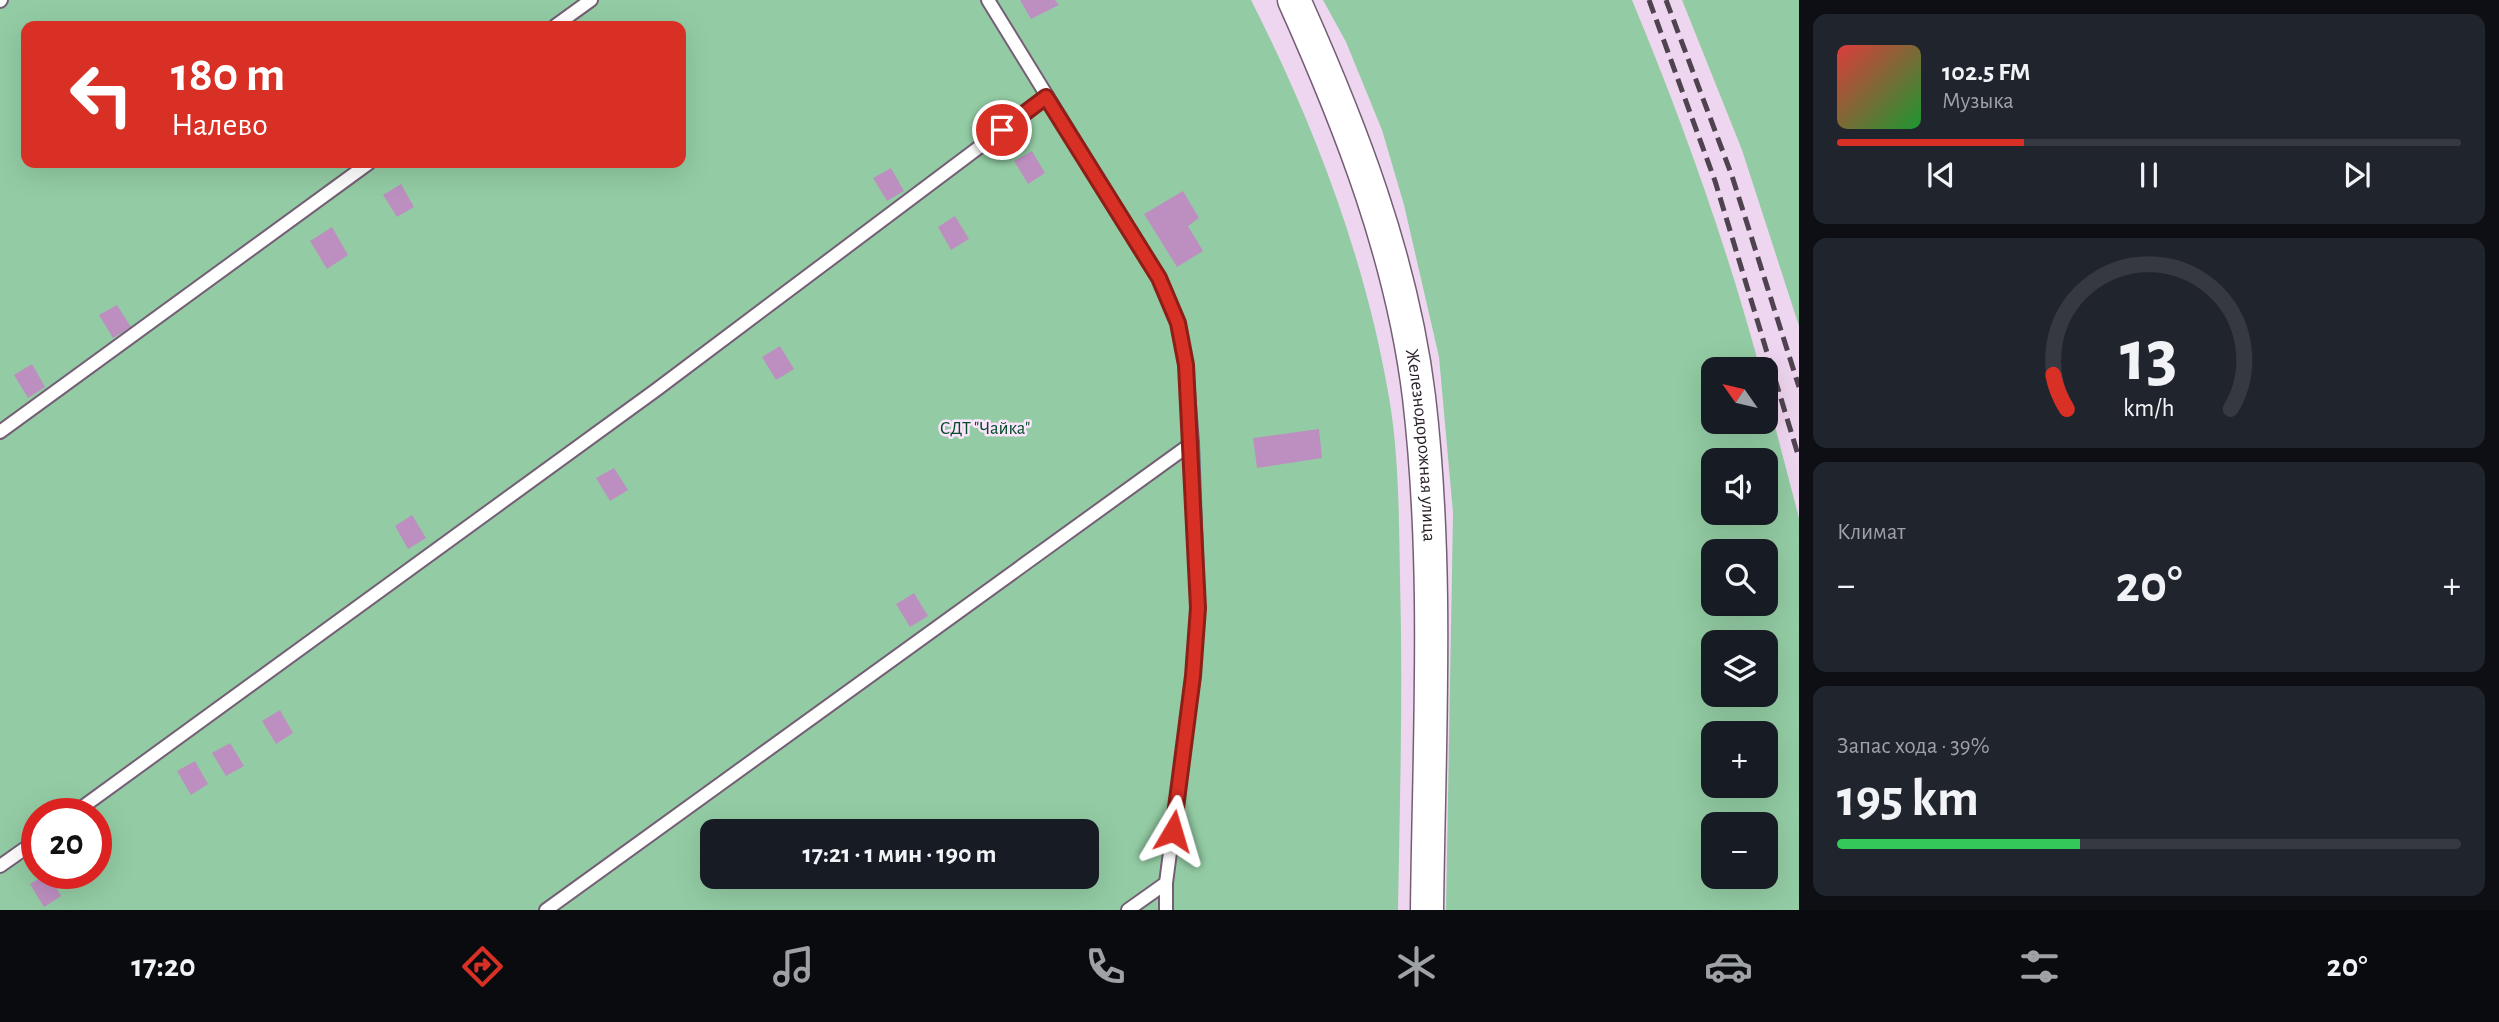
<!DOCTYPE html>
<html lang="ru">
<head>
<meta charset="utf-8">
<style>
	body { margin:0; font-family:"Alegreya Sans",sans-serif; background:#20242c; color:#f1f3f6; height:100vh; display:flex; flex-direction:column; font-size:26px; white-space:nowrap }
	* { box-sizing:border-box; margin:0 }
	p { font-size:23px; color:#9ea1a6 }
	.icon { flex:none; width:38px; height:38px; fill:none; stroke:currentColor; stroke-width:2; stroke-linecap:round; stroke-linejoin:round }
	.map { position:relative; flex:1; overflow:hidden }
	.panel { display:flex; flex-direction:column; gap:14px; padding:14px; background:#0d0f14; width:700px }
	.panel>* { flex:none }
	.top-card { position:absolute; left:21px; top:21px; width:665px; height:147px; border-radius:14px; box-shadow:0 7px 28px #0002; background:#d93025; color:#fff; overflow:hidden }
	.needle { width:46px; rotate:304deg }
	.tools { position:absolute; left:1701px; top:357px; display:grid; gap:14px }
	.tools a { display:grid; place-items:center; width:77px; height:77px; border-radius:14px; background:#171b24; box-shadow:0 7px 28px #0002; font-size:35px }
	.speed { position:absolute; left:21px; top:798px; display:flex; gap:14px; font-size:35px; font-weight:700; text-align:center }
	.speed>* { display:grid; place-content:center; width:91px; height:91px; border-radius:50%; background:#171b24; box-shadow:0 7px 28px #0002; line-height:1 }
	.speed .limit { border:10px solid #d22; background:#fff; color:#111 }
	.pin { position:absolute; display:grid; place-items:center; width:60px; height:60px; color:#fff; margin:-30px; border:4px solid #fff; border-radius:50%; box-shadow:0 2px 7px #0007 }
	.me { position:absolute; width:77px; margin:-38px; rotate:7deg; stroke-linejoin:round; filter:drop-shadow(0 0 5px #0008) }
	.turn { display:flex; align-items:center; gap:24px; height:147px; padding:0 35px; font-size:32px }
	.turn .icon { width:91px; height:91px; stroke-width:2.5 }
	.turn b { display:block; font-size:49px; line-height:60px }
	.big { font-size:52px; font-weight:700; line-height:1.1 }
	.panel .tile { flex:1; display:flex; flex-direction:column; justify-content:center; gap:10px; min-width:0; padding:0 24px; border-radius:14px; background:#20242c }
	.panel .dial { align-items:center; gap:0 }
	.dial svg { height:182px; overflow:visible; fill:none; stroke:#363941; stroke-width:7; stroke-linecap:round; text-anchor:middle }
	.dial text { fill:#f1f3f6; stroke:none }
	.song { display:flex; align-items:center; gap:21px }
	.cover { width:84px; height:84px; border-radius:10px; background:linear-gradient(135deg,hsl(0 70% 55%),hsl(130 70% 35%)) }
	.played { height:7px; border-radius:4px; background:linear-gradient(90deg,#d93025 30%,#363941 30%) }
	.keys { display:flex; justify-content:space-around; direction:ltr }
	.heat { display:flex; justify-content:space-between; align-items:center; font-size:38px; direction:ltr }
	.charge { height:10px; border-radius:5px; background:linear-gradient(90deg,#34c759 39%,#363941 0) }
	.trip { position:absolute; left:700px; top:819px; width:399px; height:70px; border-radius:14px; background:#171b24; box-shadow:0 7px 28px #0002; font-weight:700; line-height:70px; text-align:center }
	.dock { display:flex; height:112px; justify-content:space-around; align-items:center; background:#090b0e; color:#9ea1a6 }
	.dock .icon { width:49px; height:49px }
	.dock .active { color:#d93025 }
	.dock b { font-size:32px; color:#f1f3f6 }
	main { display:flex; flex:1; min-height:0 }
	.map>svg:first-child { display:block }
	.green { fill:#93cca4; fill-rule:evenodd }
	.building { fill:#bd8fc0 }
	.lines { fill:none; stroke-linecap:round; stroke-linejoin:round }
	.service-casing { stroke:#745e75; stroke-width:16 }
	.secondary-casing { stroke:#745e75; stroke-width:35 }
	.service { stroke:#fff; stroke-width:12 }
	.secondary { stroke:#fff; stroke-width:32 }
	.rail { stroke:#4f434f; stroke-width:5; stroke-dasharray:14 7; stroke-linecap:butt }
	.route-casing { stroke:#8d1f18; stroke-width:18 }
	.route { stroke:#d93025; stroke-width:12 }
	.labels { text-anchor:middle; dominant-baseline:central; stroke-width:5; stroke-linejoin:round; paint-order:stroke }
	.park-label { font-size:19px; fill:#024d27; stroke:#fde4fd }
	.street-label { font-size:19px; fill:#261d26; stroke:#fde4fd }
</style>
</head>
<body>
<main>
<div class="map">
<svg width="1799" height="910" viewBox="0 0 1799 910">
	<rect width="100%" height="100%" fill="#efd6f0"/>
	<g class="green">
		<path d="M 0,0 L 1251,0 C 1315,126 1367,263 1390,403 C 1399,460 1399,519 1400,577 C 1403,688 1400,799 1398,910 L 0,910 ZM 26,26 L 681,26 L 681,163 L 26,163 ZM 37,814 L 96,814 L 96,873 L 37,873 ZM 712,831 L 1087,831 L 1087,877 L 712,877 Z"/>
		<path d="M 1323,0 L 1632,0 C 1682,120 1726,243 1760,369 L 1713,369 L 1713,422 L 1766,422 L 1766,392 L 1799,518 L 1799,910 L 1446,910 L 1453,513 L 1439,357 L 1404,205 L 1382,130 L 1346,42 ZM 1713,460 L 1766,460 L 1766,513 L 1713,513 ZM 1713,551 L 1766,551 L 1766,604 L 1713,604 ZM 1766,642 L 1766,695 L 1713,695 L 1713,642 ZM 1766,733 L 1766,786 L 1713,786 L 1713,733 ZM 1713,824 L 1766,824 L 1766,877 L 1713,877 Z"/>
		<polygon points="1682,0 1799,0 1799,326 1742,150"/>
	</g>
	<g class="building">
		<polygon points="1020,0 1055,0 1059,5 1031,19"/>
		<polygon points="1032,151 1045,173 1028,184 1014,161"/>
		<polygon points="891,168 904,191 887,201 873,178"/>
		<polygon points="401,184 414,207 397,217 383,195"/>
		<polygon points="1183,191 1199,218 1188,226 1203,251 1177,267 1144,214"/>
		<polygon points="955,216 969,239 951,250 938,227"/>
		<polygon points="332,227 348,255 327,269 310,241"/>
		<polygon points="117,305 131,327 113,338 99,315"/>
		<polygon points="780,346 794,369 776,380 762,357"/>
		<polygon points="32,364 45,387 28,398 14,375"/>
		<polygon points="1319,429 1322,458 1257,468 1253,438"/>
		<polygon points="614,468 628,490 610,501 596,478"/>
		<polygon points="412,515 426,538 408,549 395,526"/>
		<polygon points="914,593 928,616 910,627 896,604"/>
		<polygon points="280,710 293,733 276,744 262,721"/>
		<polygon points="230,743 244,766 226,776 212,753"/>
		<polygon points="195,761 208,784 191,795 177,771"/>
		<polygon points="48,873 61,896 44,907 30,884"/>
	</g>
	<g class="lines">
		<defs>
			<g id="service">
				<polyline points="988,0 1159,278 1178,323 1186,365 1192,443 1198,608 1193,675 1166,883 1166,910"/>
				<polyline points="0,1 1,0"/>
				<polyline points="555,26 591,0"/>
				<polyline points="0,432 369,163"/>
				<polyline points="73,814 656,390 1046,97"/>
				<polyline points="0,866 37,840"/>
				<polyline points="546,910 1192,443"/>
				<polyline points="1128,910 1166,883"/>
			</g>
			<g id="secondary">
				<path id="s1" d="M 1294,0 C 1351,127 1402,258 1419,397 C 1439,567 1429,740 1427,910"/>
			</g>
		</defs>
		<use href="#service" class="service-casing"/>
		<use href="#secondary" class="secondary-casing"/>
		<use href="#service" class="service"/>
		<use href="#secondary" class="secondary"/>
		<g class="rail">
			<polyline points="1649,0 1715,181 1799,458"/>
			<polyline points="1666,0 1732,176 1799,387"/>
		</g>
	</g>
	<g class="lines">
		<defs>
			<polyline id="route" points="1002,130 1046,97 1159,278 1178,323 1186,365 1198,608 1193,676 1173,831"/>
		</defs>
		<use href="#route" class="route-casing"/>
		<use href="#route" class="route"/>
	</g>
	<g class="labels">
		<g class="park-label">
			<text x="985" y="428">СДТ "Чайка"</text>
		</g>
		<g class="street-label">
			<text stroke="none"><textPath href="#s1" startOffset="466">Железнодорожная улица</textPath></text>
		</g>
	</g>
</svg>
<div class="tools">
<a><svg class="needle" viewBox="-14 -14 28 28"><path d="M0-13l5 13h-10z" fill="#e53935"/><path d="M0 13l5-13h-10z" fill="#9ea1a6"/></svg></a>
<a><svg class="icon" aria-label="sound" viewBox="0 0 24 24"><path d="M4 9h4l5-4v14l-5-4H4zM17 9q2 3 0 6"/></svg></a>
<a><svg class="icon" aria-label="search" viewBox="0 0 24 24"><circle cx="10" cy="10" r="6"/><path d="M15 15l6 6"/></svg></a>
<a><svg class="icon" aria-label="layers" viewBox="0 0 24 24"><path d="M12 4l9 5-9 5-9-5zM3 14l9 5 9-5"/></svg></a>
<a>+</a>
<a>−</a>
</div>
<div class="speed"><div class="limit">20</div></div>
<div class="pin" style="left:1002px;top:130px;background:#d93025"><svg class="icon" aria-label="arrive" viewBox="0 0 24 24"><path d="M6 21V4h12l-3 4 3 4H6"/></svg></div>
<svg class="me" style="left:1173px;top:831px" viewBox="-20 -20 40 40"><path d="M0-17L14 15 0 8-14 15z" fill="#d93025" stroke="#fff" stroke-width="4"/></svg>
<div class="trip">17:21 · 1 мин · 190 m</div>
<div class="top-card">
<div class="turn"><svg class="icon" aria-label="left" viewBox="0 0 24 24"><path d="M17 20v-9H6M10 6l-5 5 5 5"/></svg><div><b>180 m</b>Налево</div></div>
</div>
</div>
<section class="panel">
<div class="tile">
<div class="song"><i class="cover"></i><div><b>102.5 FM</b><p>Музыка</p></div></div>
<div class="played"></div>
<div class="keys"><svg class="icon" aria-label="previous" viewBox="0 0 24 24"><path d="M18 5L8 12l10 7zM5 5v14"/></svg><svg class="icon" aria-label="pause" viewBox="0 0 24 24"><path d="M8 5v14M16 5v14"/></svg><svg class="icon" aria-label="next" viewBox="0 0 24 24"><path d="M6 5l10 7-10 7zM19 5v14"/></svg></div>
</div>
<div class="tile dial"><svg viewBox="0 0 100 80">
<path d="M14 69A42 42 0 1 1 86 69"/>
<path d="M14 69A42 42 0 0 1 8 54" stroke="#d93025"/>
<text x="50" y="56" font-size="32" font-weight="700">13</text>
<text x="50" y="72" font-size="11">km/h</text>
</svg></div>
<div class="tile"><p>Климат</p>
<div class="heat"><a>−</a><b class="big">20°</b><a>+</a></div>
</div>
<div class="tile"><p>Запас хода · 39%</p><b class="big">195 km</b><div class="charge"></div></div>
</section>
</main>
<nav class="dock">
<b>17:20</b>
<svg class="icon active" aria-label="directions" viewBox="0 0 24 24"><path d="M12 3l9 9-9 9-9-9zM9 14v-3h6M13 9l2 2-2 2"/></svg>
<svg class="icon" aria-label="music" viewBox="0 0 24 24"><path d="M9 18V5l10-2v13"/><circle cx="6" cy="18" r="3"/><circle cx="16" cy="16" r="3"/></svg>
<svg class="icon" aria-label="phone" viewBox="0 0 24 24"><path d="M5 4h4l2 5-3 2q2 4 5 5l2-3 5 2v4C11 20 4 13 5 4z"/></svg>
<svg class="icon" aria-label="climate" viewBox="0 0 24 24"><path d="M12 3v18M4 7l16 10M4 17L20 7"/></svg>
<svg class="icon" aria-label="car" viewBox="0 0 24 24"><path d="M5 17H2v-5l4-1 3-4h7l3 4 3 1v5h-3M9 17h6M6 11h13"/><circle cx="7" cy="17" r="2"/><circle cx="17" cy="17" r="2"/></svg>
<svg class="icon" aria-label="filters" viewBox="0 0 24 24"><path d="M4 7h16M4 17h16"/><circle cx="9" cy="7" r="2"/><circle cx="15" cy="17" r="2"/></svg>
<b>20°</b>
</nav>
</body>
</html>
